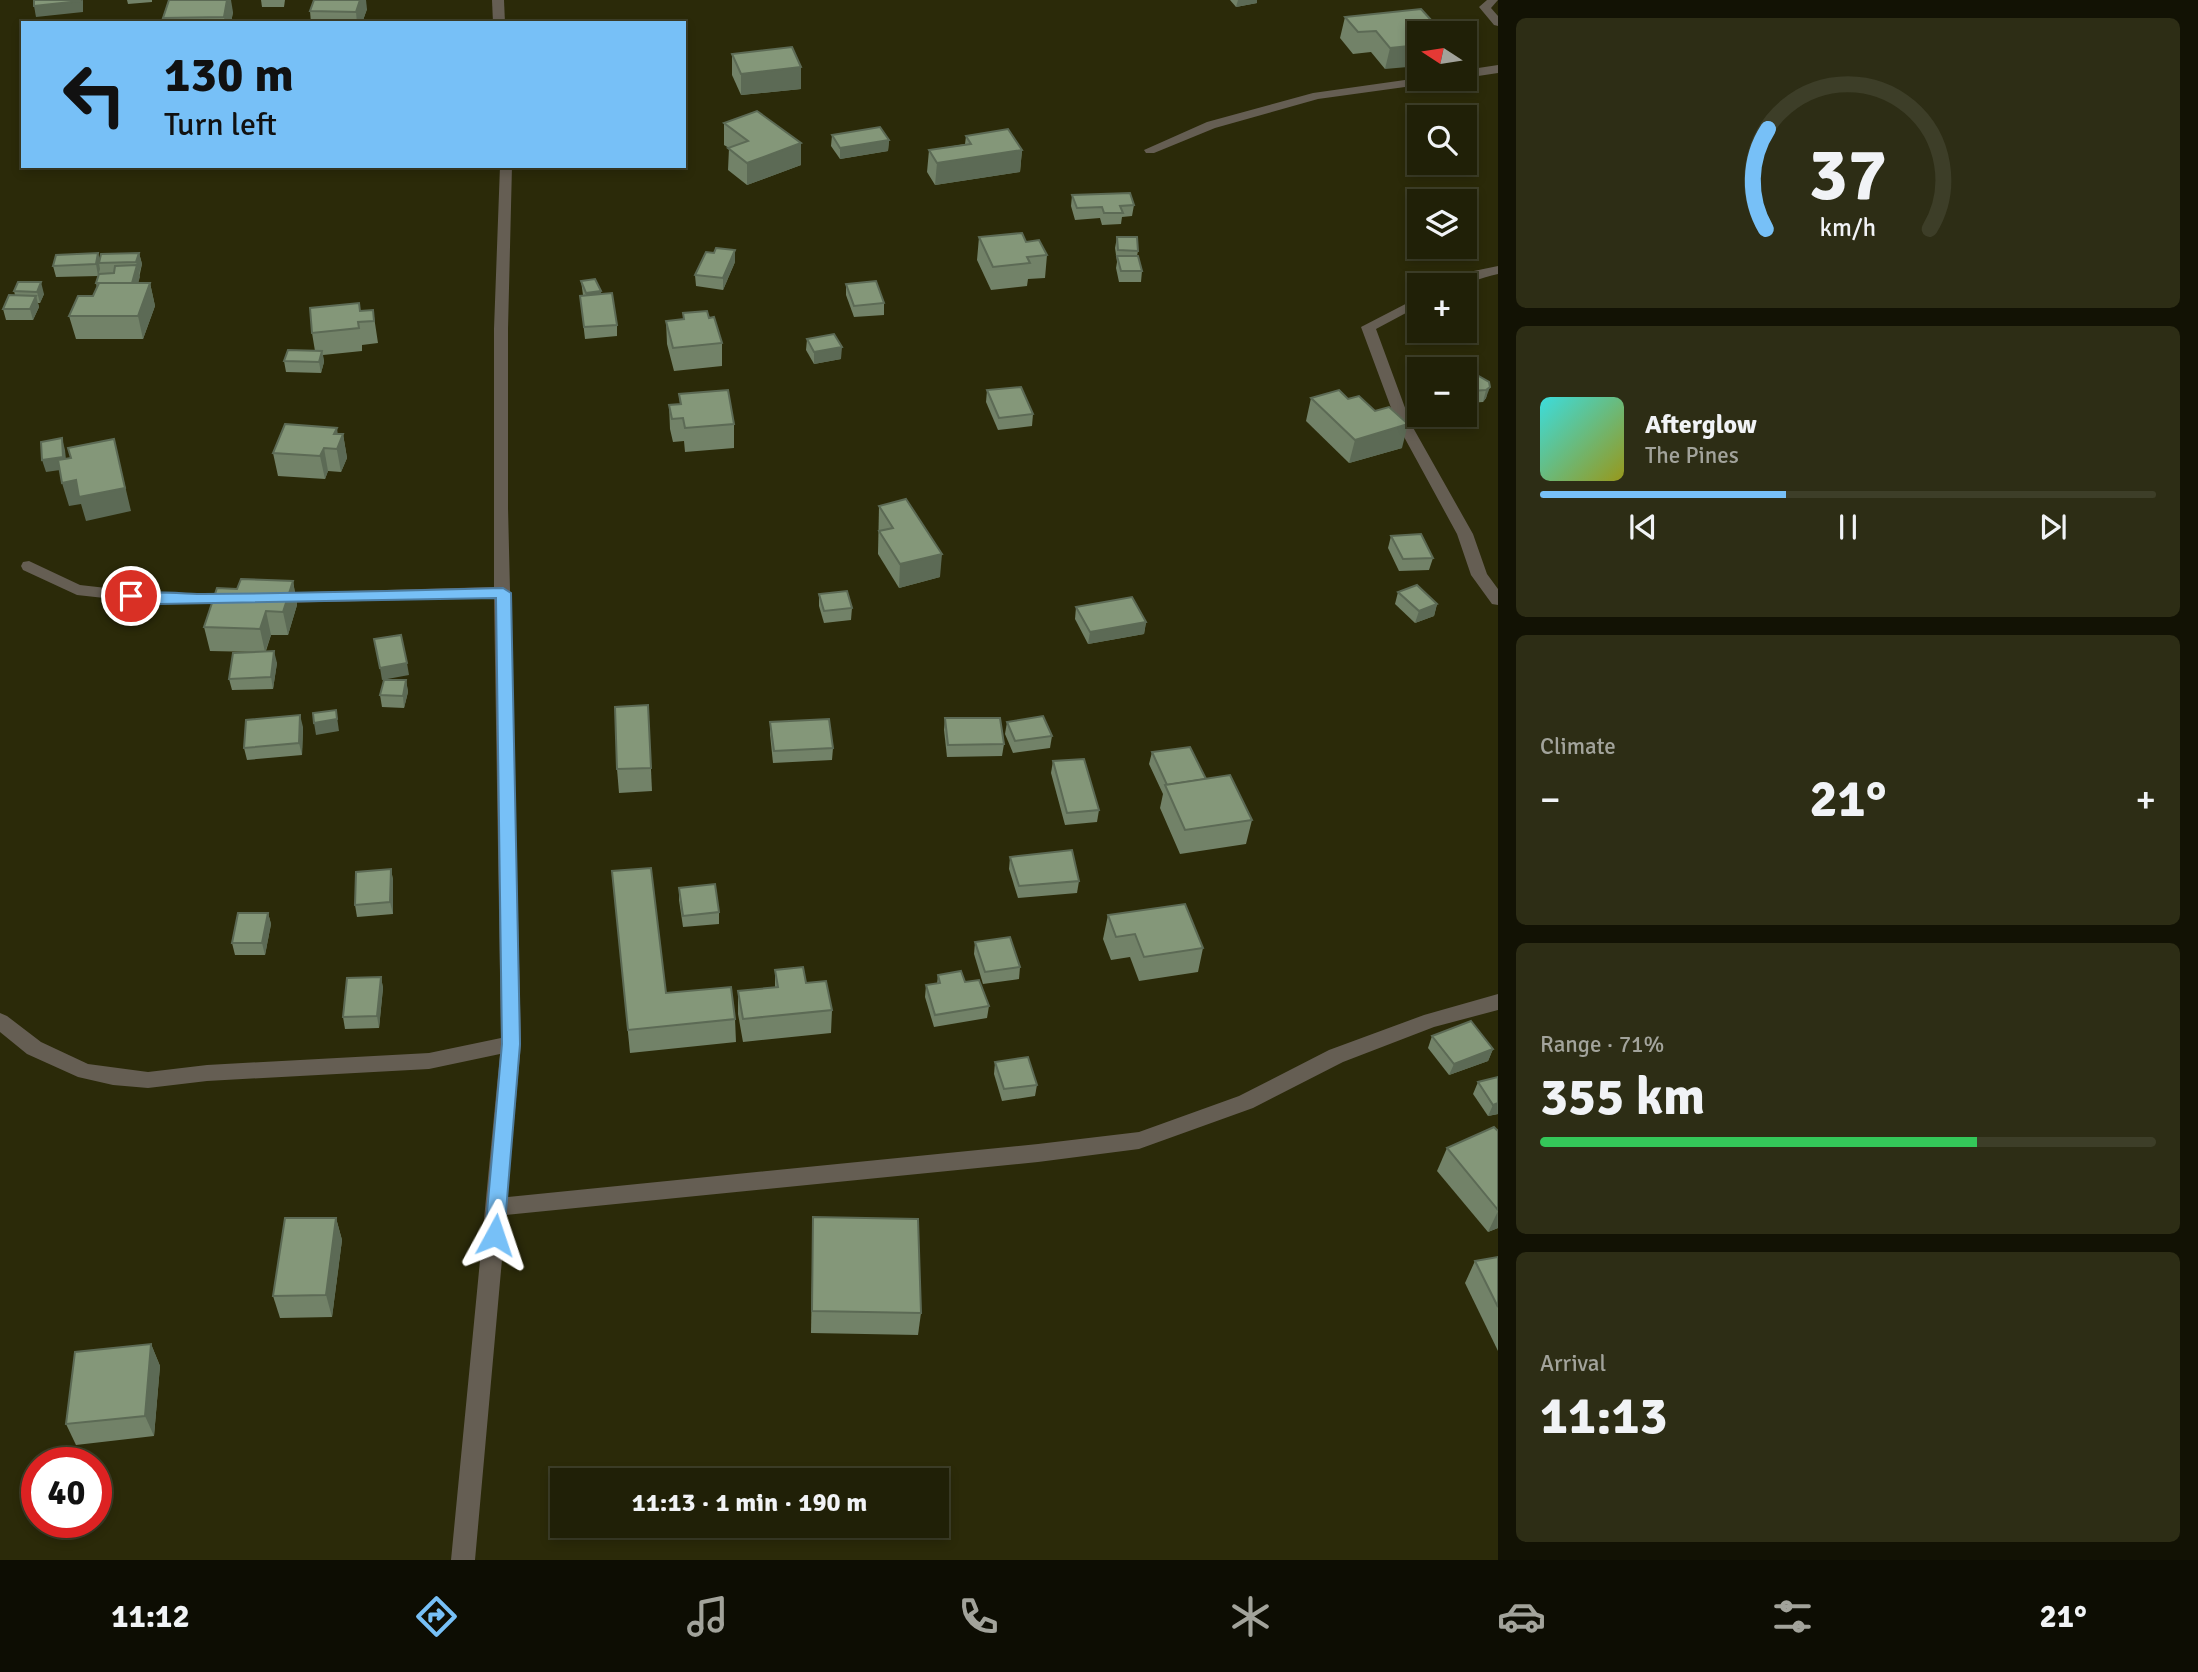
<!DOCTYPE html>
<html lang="en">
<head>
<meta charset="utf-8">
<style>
	body { margin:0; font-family:Signika,sans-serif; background:#2d2d15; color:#f1f3f6; height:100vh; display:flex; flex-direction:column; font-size:26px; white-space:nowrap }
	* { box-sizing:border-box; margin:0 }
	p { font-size:23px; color:#a2a39b }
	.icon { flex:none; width:38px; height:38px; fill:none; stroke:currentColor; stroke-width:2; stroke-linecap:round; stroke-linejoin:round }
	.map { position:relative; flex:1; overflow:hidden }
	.drawer { display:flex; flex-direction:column; gap:18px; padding:18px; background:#121204; width:700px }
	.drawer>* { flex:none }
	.banner { position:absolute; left:21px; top:21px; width:665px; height:147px; border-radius:0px; box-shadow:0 4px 10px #0003,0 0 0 2px #3d3e28; background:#77c0f7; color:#111; overflow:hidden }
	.needle { width:46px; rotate:282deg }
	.controls { position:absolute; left:1407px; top:21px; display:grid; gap:14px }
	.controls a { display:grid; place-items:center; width:70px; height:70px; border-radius:0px; background:#202007; box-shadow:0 4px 10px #0003,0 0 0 2px #3d3e28; font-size:35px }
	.speed { position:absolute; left:21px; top:1447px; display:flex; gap:14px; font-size:35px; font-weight:700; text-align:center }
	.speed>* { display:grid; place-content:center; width:91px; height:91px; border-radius:50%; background:#202007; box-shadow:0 4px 10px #0003,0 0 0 2px #3d3e28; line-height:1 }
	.speed .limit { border:10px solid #d22; background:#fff; color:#111 }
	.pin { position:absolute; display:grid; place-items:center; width:60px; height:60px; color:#fff; margin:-30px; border:4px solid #fff; border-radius:50%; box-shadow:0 2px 7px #0007 }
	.me { position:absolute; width:77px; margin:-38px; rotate:5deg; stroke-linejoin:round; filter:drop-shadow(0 0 5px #0008) }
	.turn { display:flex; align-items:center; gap:24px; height:147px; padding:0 28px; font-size:32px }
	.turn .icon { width:91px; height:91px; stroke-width:2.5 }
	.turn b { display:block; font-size:49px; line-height:60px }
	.big { font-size:52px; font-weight:700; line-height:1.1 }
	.drawer .widget { flex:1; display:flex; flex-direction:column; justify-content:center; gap:10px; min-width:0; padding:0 24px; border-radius:10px; background:#2d2d15 }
	.drawer .dial { align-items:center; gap:0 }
	.dial svg { height:182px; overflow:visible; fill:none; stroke:#3d3e28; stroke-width:7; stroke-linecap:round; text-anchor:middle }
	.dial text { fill:#f1f3f6; stroke:none }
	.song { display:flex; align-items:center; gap:21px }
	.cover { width:84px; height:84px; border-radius:10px; background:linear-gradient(135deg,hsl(180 70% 55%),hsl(60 70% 35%)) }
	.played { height:7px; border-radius:4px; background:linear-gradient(90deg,#77c0f7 40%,#3d3e28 40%) }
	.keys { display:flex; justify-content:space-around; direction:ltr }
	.heat { display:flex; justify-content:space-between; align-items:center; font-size:38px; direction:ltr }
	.charge { height:10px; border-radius:5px; background:linear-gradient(90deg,#34c759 71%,#3d3e28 0) }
	.trip { position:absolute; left:550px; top:1468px; width:399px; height:70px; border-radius:0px; background:#202007; box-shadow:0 4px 10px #0003,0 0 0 2px #3d3e28; font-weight:700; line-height:70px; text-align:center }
	.dock { display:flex; height:112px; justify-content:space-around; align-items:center; background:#0d0d03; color:#a2a39b }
	.dock .icon { width:49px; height:49px }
	.dock .active { color:#77c0f7 }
	.dock b { font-size:32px; color:#f1f3f6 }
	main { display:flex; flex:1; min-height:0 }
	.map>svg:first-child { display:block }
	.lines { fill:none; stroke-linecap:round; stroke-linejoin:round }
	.minor { fill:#655e53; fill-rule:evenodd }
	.wall { fill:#728268 }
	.shaded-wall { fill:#5c6a55 }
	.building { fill:#849779; stroke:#5c6a55; stroke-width:2 }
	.route { fill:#77c0f7; stroke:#4d7da1; stroke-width:2 }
</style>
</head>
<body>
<main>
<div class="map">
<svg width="1498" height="1560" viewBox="0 0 1498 1560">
	<rect width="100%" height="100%" fill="#2b2a09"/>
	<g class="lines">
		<g class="minor">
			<polygon points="492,0 504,0 505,23 493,23"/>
			<polygon points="1487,0 1498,0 1491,8 1498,16 1498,26 1494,25 1479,7"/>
			<polygon points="1498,65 1498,73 1465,78 1465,70"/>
			<polygon points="1419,78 1440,79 1434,83 1318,99 1215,128 1154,153 1146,153 1144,150 1207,122 1313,93"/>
			<polygon points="500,166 512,166 508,329 508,508 521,1044 507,1197 1038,1144 1139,1132 1239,1096 1329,1050 1424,1015 1498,994 1498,1010 1434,1027 1343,1062 1253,1108 1139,1149 1038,1162 506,1215 475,1560 451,1560 500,1054 429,1069 207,1081 148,1088 113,1085 78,1077 27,1054 0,1032 0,1013 7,1016 41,1042 88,1064 148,1072 207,1065 429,1053 501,1038 494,598 275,603 267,598 275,593 494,587 494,329"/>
			<path d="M 1498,266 L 1498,274 C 1480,278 1463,286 1444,285 L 1464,273 Z"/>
			<polygon points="1419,297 1419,306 1376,329 1411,424 1473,534 1487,574 1498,589 1498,605 1492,604 1471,575 1457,534 1397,424 1361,327"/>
			<polygon points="29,561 80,585 159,594 236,593 244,598 236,603 159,604 77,595 23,570 21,566 23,562"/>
		</g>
	</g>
	<g class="wall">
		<polygon points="127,0 152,0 152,2 128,4"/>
		<polygon points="261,0 285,0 284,7 262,7"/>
		<polygon points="1230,0 1257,0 1257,3 1236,7"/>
		<polygon points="367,9 362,23 311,23 310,11"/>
		<polygon points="233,12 231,23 164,23 163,18"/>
		<polygon points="1345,17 1419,33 1385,69 1371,52 1353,54 1340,38"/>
		<polygon points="732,54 801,67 801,89 741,95 732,75"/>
		<polygon points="724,123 801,143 801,165 747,185 728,170 729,148 724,145"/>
		<polygon points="832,135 889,140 888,151 840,159 831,146"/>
		<polygon points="966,136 1022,150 1020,172 935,185 927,172 929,150 965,144"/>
		<polygon points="1072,195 1134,205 1132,216 1122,217 1121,224 1102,225 1100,218 1075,220 1071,206"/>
		<polygon points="979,237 1047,255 1045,278 1028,279 1027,286 991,290 977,260"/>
		<polygon points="1117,237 1138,251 1137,256 1142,271 1141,282 1119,282 1116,268 1117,262 1115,248"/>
		<polygon points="139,253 142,264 138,283 150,283 155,306 143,339 76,339 69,316 93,296 97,288 96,283 98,276 56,277 53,266"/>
		<polygon points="735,262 723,290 696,286 695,275"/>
		<polygon points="581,281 601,291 601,294 617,325 617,336 585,339 580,296 583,295"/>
		<polygon points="18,282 44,294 40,303 38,303 39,307 33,320 6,320 3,309 15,295 14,291"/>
		<polygon points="846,284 884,303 884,315 854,317 846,295"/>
		<polygon points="373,310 378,343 362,345 362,351 323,355 324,362 321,373 286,372 284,361 315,351 312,333 361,311"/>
		<polygon points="683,313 709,318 722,343 722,366 674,371 667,344 666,321 683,319"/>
		<polygon points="807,339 841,359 814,364 806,350"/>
		<polygon points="1465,376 1489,382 1486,398 1483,402 1468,403 1465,401"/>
		<polygon points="987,390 1033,414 1032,426 998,430 986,402"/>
		<polygon points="679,394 734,424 734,448 685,452 684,441 673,442 670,429 669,405 680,405"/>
		<polygon points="1311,398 1402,448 1349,463 1306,421"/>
		<polygon points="338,434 343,434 347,458 341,472 328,471 325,479 278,476 273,453"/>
		<polygon points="879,506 940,577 899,588 878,554"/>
		<polygon points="1391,536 1433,558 1429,570 1399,571 1388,548"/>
		<polygon points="293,581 297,605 288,635 271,635 266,651 277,663 273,689 232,690 229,679 256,652 210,651 204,627 237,589"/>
		<polygon points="1398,592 1437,604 1434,616 1415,623 1395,604"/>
		<polygon points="819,594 852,608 851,620 824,623 819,606"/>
		<polygon points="1076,607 1146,622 1144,634 1088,644 1075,619"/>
		<polygon points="406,680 408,692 404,708 382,707 380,695"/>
		<polygon points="648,705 652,791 619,793 617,769"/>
		<polygon points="945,718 1004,744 1002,756 947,757 944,730"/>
		<polygon points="770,722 833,748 832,760 773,763 770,734"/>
		<polygon points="1007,722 1052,736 1050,748 1013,753 1005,734"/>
		<polygon points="303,727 302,755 247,760 244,748"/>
		<polygon points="1152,752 1206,779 1252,820 1246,844 1180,854 1160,808 1163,794 1149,764"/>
		<polygon points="1053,761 1099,810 1097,822 1065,825 1051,773"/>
		<polygon points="1010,857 1079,881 1077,893 1018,898 1009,869"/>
		<polygon points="391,869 393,880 393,914 357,917 355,905"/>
		<polygon points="612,871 666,993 735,1019 736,1042 630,1053"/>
		<polygon points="679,888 719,912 719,924 683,927 679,900"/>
		<polygon points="268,913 271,924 265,955 235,955 232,943"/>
		<polygon points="1108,915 1203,948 1198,972 1139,981 1130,957 1111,960 1103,939"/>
		<polygon points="975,942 1020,967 1019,979 983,984 974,954"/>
		<polygon points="775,970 806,983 832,1010 831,1033 743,1042 738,1014 738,991 775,987"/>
		<polygon points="938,975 965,982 989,1006 987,1018 934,1027 925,997 926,985 937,984"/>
		<polygon points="381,977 383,988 379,1028 345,1029 343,1017"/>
		<polygon points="1432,1036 1493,1049 1488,1061 1449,1075 1428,1048"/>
		<polygon points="995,1062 1037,1085 1035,1096 1002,1101 994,1074"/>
		<polygon points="1478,1082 1498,1114 1488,1116 1473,1094"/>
		<polygon points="1498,1131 1498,1228 1488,1232 1437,1171 1447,1148"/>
		<polygon points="813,1217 921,1313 918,1335 811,1333"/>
		<polygon points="336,1218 342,1240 332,1317 280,1318 273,1296"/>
		<polygon points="1498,1257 1498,1351 1465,1283 1475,1261"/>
		<polygon points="151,1344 160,1366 154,1436 76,1445 66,1424"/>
	</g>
	<g class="shaded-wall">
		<polygon points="83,0 83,12 36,17 34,6"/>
		<polygon points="227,0 231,0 233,12 231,23 225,23 224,17"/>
		<polygon points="360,0 366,0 367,9 362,23 357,23 356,12"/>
		<polygon points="1238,0 1257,0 1257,3 1236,7"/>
		<polygon points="1419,45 1419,66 1385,69 1390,48"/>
		<polygon points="801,67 801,89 741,95 741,74"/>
		<polygon points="889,140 888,151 840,159 840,148"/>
		<polygon points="801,143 801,165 747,185 747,163"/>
		<polygon points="1022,150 1020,172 935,185 937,163"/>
		<polygon points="735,250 735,262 723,290 723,278"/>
		<polygon points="98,253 101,263 99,263 100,269 98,276 96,264"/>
		<polygon points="139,253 142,264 139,274 136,262"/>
		<polygon points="137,265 140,277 133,300 131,289"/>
		<polygon points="41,282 44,294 40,303 37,292"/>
		<polygon points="150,283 155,306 143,339 138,316"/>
		<polygon points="601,291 602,302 587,304 586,293"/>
		<polygon points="36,296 39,307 33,320 30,309"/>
		<polygon points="842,347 841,359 814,364 814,352"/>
		<polygon points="322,351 324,362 321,373 319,362"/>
		<polygon points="1490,387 1486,398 1483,402 1486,390"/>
		<polygon points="1408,424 1402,448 1349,463 1355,440"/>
		<polygon points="337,428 339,443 343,434 347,458 341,472 334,434"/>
		<polygon points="62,438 65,450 67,469 46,472 42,460"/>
		<polygon points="114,439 131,511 86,521 81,504 69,506 62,483"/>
		<polygon points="324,448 328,471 325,479 320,456"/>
		<polygon points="942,554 940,577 899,588 900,564"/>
		<polygon points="293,581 297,605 288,635 283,612"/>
		<polygon points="1437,604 1434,616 1415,623 1419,611"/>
		<polygon points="266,611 271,635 265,652 260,629"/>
		<polygon points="1146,622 1144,634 1088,644 1090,632"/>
		<polygon points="274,651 277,663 273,689 271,677"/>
		<polygon points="407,663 409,675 382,680 380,668"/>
		<polygon points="406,680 408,692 404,708 403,696"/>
		<polygon points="336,710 339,731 316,735 314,723"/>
		<polygon points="300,715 303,727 302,755 299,743"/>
		<polygon points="391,869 393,880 393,914 390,902"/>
		<polygon points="268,913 271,924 265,955 262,943"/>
		<polygon points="381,977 383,988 379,1028 377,1016"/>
		<polygon points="1493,1049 1488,1061 1449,1075 1454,1064"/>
		<polygon points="1498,1103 1498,1114 1488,1116 1493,1105"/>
		<polygon points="1498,1211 1498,1228 1488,1232"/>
		<polygon points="336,1218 342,1240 332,1317 326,1295"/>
		<polygon points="151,1344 160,1366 154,1436 145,1416"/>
	</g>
	<g class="building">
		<polygon points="34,0 80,0 80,1 34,6"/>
		<polygon points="169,0 227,0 224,17 163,18"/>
		<polygon points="314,0 360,0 356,12 310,11"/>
		<polygon points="1421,9 1443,33 1419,33 1419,45 1390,48 1376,31 1358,32 1345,17"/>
		<polygon points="792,47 801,67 741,74 732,54"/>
		<polygon points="757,111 801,143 747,163 728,148 748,141 724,123"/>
		<polygon points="880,127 889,140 840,148 832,135"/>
		<polygon points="1008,129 1022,150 937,163 929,150 971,144 966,136"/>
		<polygon points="1130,193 1134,205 1120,206 1123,213 1104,213 1102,207 1077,208 1072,195"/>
		<polygon points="1022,233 1026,242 1039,240 1047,255 1027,257 1030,263 993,267 979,237"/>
		<polygon points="1117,237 1137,237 1138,251 1118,250"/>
		<polygon points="716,248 735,250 723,278 695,275 706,252 714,253"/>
		<polygon points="98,253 96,264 53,266 56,255"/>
		<polygon points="139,253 136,262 99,263 101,254"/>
		<polygon points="1117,256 1138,256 1142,271 1121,271"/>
		<polygon points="137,265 132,283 96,283 99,274 114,273 115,266"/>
		<polygon points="595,279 601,291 586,293 581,281"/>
		<polygon points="876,281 884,303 854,306 846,284"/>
		<polygon points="18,282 41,282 37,292 14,291"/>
		<polygon points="99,283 150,283 138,316 69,316 78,296 93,296"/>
		<polygon points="612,293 617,325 584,327 580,296"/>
		<polygon points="9,295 36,296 30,309 3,309"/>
		<polygon points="359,303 360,311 373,310 374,321 358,322 359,328 312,333 310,308"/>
		<polygon points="707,311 709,318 714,317 722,343 673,348 666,321 684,319 683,313"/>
		<polygon points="834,334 842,347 814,352 807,339"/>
		<polygon points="288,350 322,351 319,362 284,361"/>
		<polygon points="1477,375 1489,382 1490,387 1486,390 1472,391 1465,387 1465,376"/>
		<polygon points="1021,387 1033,414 999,418 987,390"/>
		<polygon points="728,390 734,424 685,428 683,418 672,419 669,405 681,404 679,394"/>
		<polygon points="1339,390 1348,399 1359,396 1375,411 1389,407 1408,424 1355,440 1311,398"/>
		<polygon points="285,424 337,428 334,434 343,434 337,449 324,448 320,456 273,453"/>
		<polygon points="62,438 63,457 42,460 41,442"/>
		<polygon points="114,439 125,488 79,497 76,480 62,483 58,460 71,458 68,448"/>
		<polygon points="906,499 942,554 900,564 879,531 893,528 879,506"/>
		<polygon points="1421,534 1433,558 1403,559 1391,536"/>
		<polygon points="241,579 293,581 283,612 266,611 260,629 204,627 217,588 237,589"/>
		<polygon points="1417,585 1437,604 1419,611 1398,592"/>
		<polygon points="847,591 852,608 824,611 819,594"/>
		<polygon points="1132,597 1146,622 1090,632 1076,607"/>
		<polygon points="401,635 407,663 380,668 374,639"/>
		<polygon points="274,651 271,677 229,679 233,653"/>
		<polygon points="384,680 406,680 403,696 380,695"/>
		<polygon points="648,705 651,768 617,769 615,707"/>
		<polygon points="336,710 337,719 314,723 313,713"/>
		<polygon points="300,715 299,743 244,748 246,720"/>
		<polygon points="1043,716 1052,736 1015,741 1007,722"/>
		<polygon points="945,718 1000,718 1004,744 948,745"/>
		<polygon points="829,719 833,748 774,751 770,722"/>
		<polygon points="1190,747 1206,779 1167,785 1152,752"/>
		<polygon points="1084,759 1099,810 1067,813 1053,761"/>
		<polygon points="1230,775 1252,820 1185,830 1165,785"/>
		<polygon points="1072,850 1079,881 1019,886 1010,857"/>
		<polygon points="651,868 666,993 731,987 735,1019 628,1030 612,871"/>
		<polygon points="391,869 390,902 355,905 356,872"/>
		<polygon points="715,884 719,912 683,916 679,888"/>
		<polygon points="1185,904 1203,948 1144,957 1135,934 1116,937 1108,915"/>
		<polygon points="238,913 268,913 262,943 232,943"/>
		<polygon points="1010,937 1020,967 985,972 975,942"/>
		<polygon points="803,967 806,983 826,981 832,1010 743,1019 738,991 778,987 775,970"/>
		<polygon points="961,971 965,982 979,980 989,1006 935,1015 926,985 940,983 938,975"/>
		<polygon points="381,977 377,1016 343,1017 347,978"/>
		<polygon points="1471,1021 1493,1049 1454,1064 1432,1036"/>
		<polygon points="1028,1057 1037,1085 1004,1089 995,1062"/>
		<polygon points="1498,1077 1498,1103 1493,1105 1478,1082"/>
		<polygon points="1494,1127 1498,1131 1498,1210 1447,1148"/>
		<polygon points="813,1217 918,1219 921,1313 812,1311"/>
		<polygon points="285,1218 336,1218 326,1295 273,1296"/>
		<polygon points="1498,1257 1498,1307 1475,1261"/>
		<polygon points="151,1344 145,1416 66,1424 75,1352"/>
	</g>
	<path class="route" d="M 503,588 L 511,593 L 520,1044 L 504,1235 L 502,1241 L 495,1243 L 488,1241 L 485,1235 L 502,1044 L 496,598 L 159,604 L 131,601 L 124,596 C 130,589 188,594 203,594 C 303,593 403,591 503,588 Z"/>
</svg>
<div class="controls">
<a><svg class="needle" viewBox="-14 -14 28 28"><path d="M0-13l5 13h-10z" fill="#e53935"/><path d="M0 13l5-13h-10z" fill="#a2a39b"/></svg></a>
<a><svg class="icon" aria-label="search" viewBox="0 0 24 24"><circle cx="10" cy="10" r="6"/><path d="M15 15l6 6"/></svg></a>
<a><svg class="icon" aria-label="layers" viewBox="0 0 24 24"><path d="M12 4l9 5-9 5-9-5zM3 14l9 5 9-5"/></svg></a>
<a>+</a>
<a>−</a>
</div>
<div class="speed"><div class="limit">40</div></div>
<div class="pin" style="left:131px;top:596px;background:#d93025"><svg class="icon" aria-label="arrive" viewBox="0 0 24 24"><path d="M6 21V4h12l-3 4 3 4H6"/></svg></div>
<svg class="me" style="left:495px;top:1235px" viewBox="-20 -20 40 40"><path d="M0-17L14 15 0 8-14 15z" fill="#77c0f7" stroke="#fff" stroke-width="4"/></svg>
<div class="trip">11:13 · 1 min · 190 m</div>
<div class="banner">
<div class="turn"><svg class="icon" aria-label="left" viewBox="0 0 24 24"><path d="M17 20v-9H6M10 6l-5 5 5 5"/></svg><div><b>130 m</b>Turn left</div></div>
</div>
</div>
<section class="drawer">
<div class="widget dial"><svg viewBox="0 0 100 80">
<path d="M14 69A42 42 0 1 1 86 69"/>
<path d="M14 69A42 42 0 0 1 15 25" stroke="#77c0f7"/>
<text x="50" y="56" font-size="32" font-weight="700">37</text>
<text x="50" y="72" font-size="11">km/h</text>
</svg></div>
<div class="widget">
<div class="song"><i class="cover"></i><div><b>Afterglow</b><p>The Pines</p></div></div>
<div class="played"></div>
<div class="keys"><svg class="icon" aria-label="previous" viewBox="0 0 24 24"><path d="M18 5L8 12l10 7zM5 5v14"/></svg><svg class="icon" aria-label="pause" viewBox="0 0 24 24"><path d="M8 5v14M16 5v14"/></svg><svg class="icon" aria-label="next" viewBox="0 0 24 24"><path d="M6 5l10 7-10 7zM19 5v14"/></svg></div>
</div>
<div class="widget"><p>Climate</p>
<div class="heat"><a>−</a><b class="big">21°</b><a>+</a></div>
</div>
<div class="widget"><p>Range · 71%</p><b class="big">355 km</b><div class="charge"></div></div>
<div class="widget"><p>Arrival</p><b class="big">11:13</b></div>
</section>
</main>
<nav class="dock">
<b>11:12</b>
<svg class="icon active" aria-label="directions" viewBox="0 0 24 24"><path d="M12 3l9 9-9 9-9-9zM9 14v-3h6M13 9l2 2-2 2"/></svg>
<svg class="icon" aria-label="music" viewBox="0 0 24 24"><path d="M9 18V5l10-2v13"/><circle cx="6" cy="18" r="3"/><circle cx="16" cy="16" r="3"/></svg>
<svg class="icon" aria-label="phone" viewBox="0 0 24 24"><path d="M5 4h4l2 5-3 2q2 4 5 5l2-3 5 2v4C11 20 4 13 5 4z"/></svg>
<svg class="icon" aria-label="climate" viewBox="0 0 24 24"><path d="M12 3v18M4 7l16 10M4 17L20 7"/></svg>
<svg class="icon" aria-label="car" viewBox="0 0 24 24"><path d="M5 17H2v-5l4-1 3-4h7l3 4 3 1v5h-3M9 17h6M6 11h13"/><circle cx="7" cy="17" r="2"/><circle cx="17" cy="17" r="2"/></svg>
<svg class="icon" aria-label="filters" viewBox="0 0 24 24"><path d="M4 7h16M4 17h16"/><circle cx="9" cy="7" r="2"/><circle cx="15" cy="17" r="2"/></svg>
<b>21°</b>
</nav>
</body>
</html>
